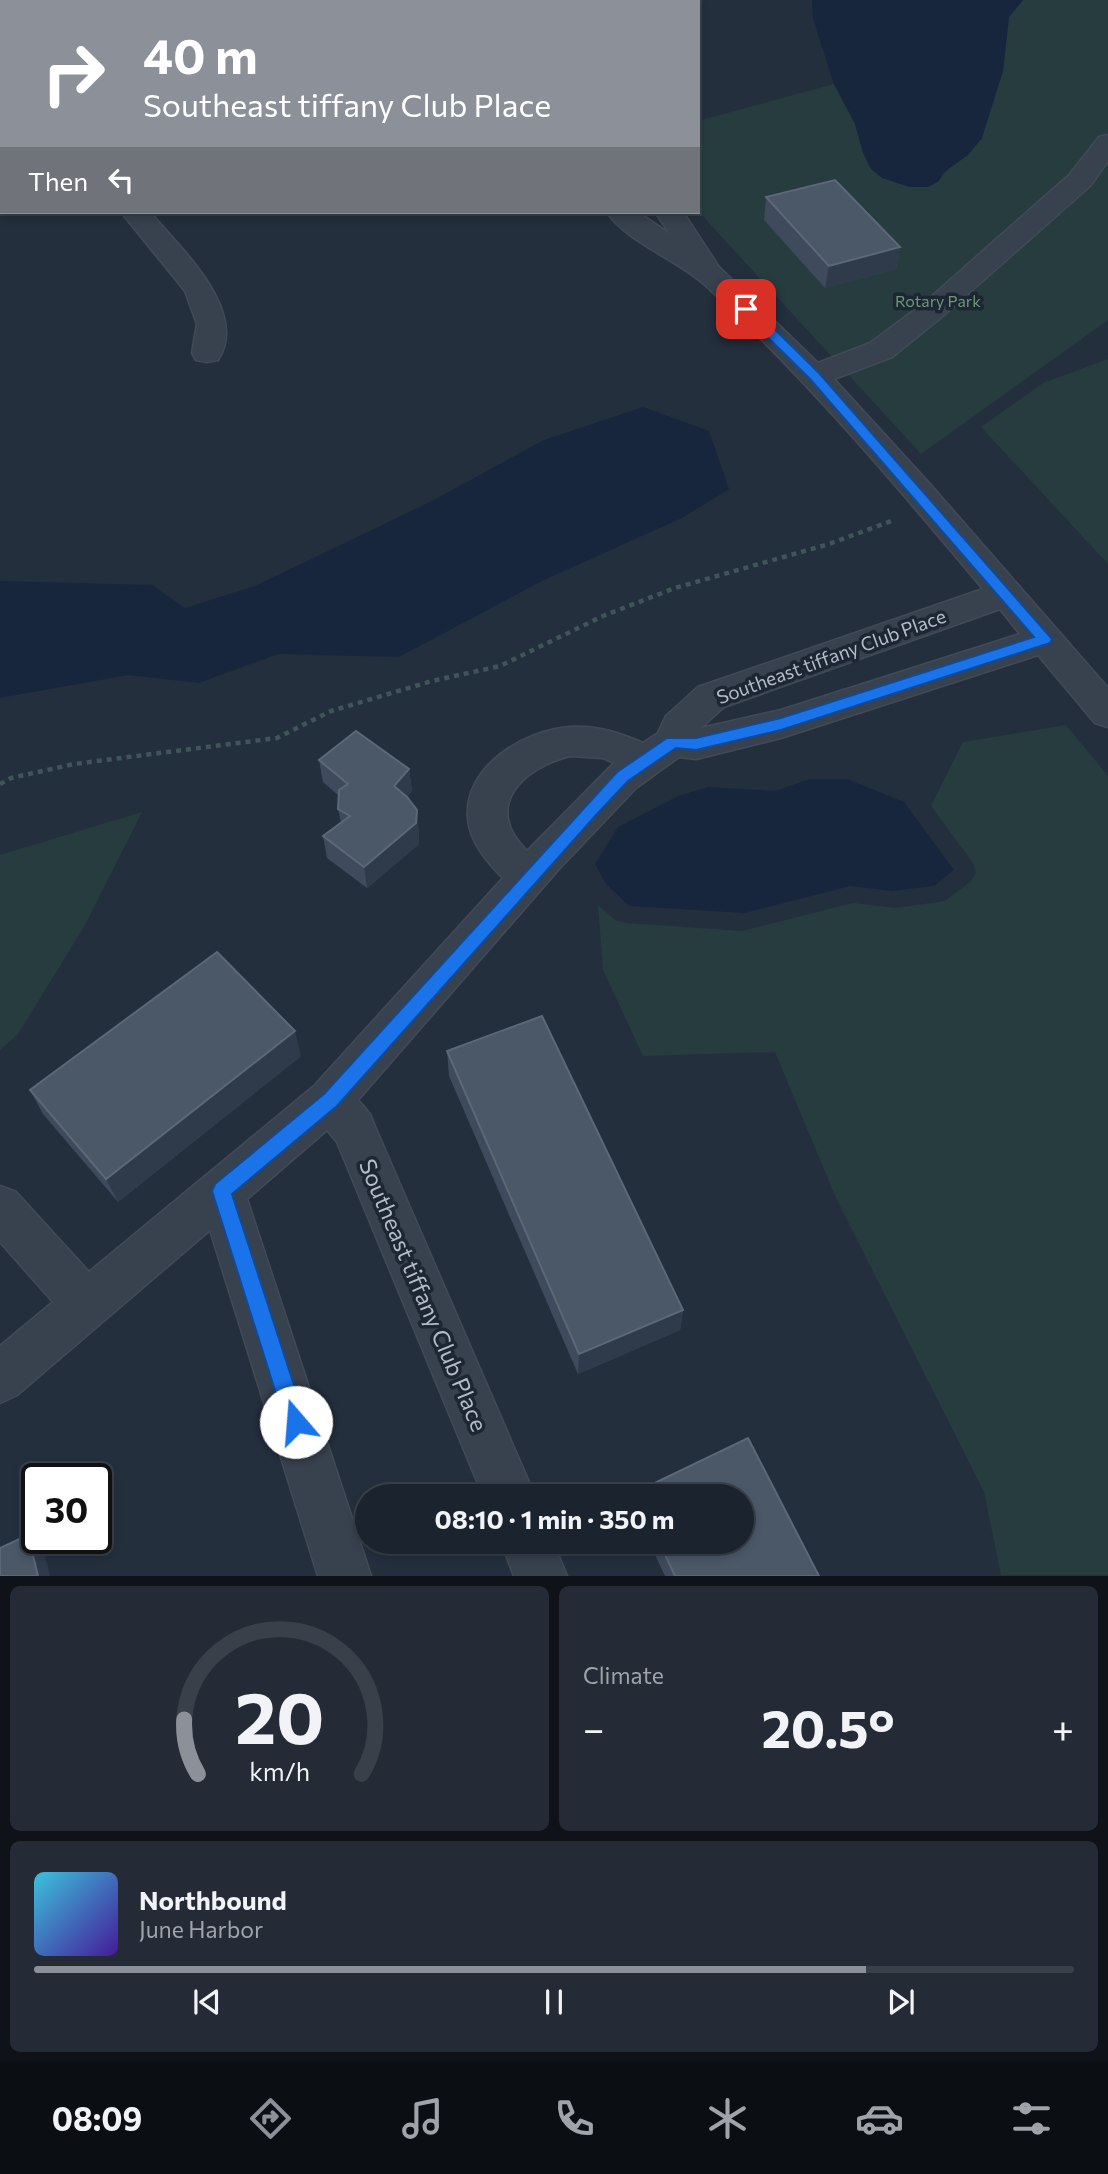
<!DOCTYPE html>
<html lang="en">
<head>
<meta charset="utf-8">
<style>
	body { margin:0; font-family:Commissioner,sans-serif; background:#242b36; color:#f1f3f6; height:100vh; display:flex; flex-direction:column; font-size:26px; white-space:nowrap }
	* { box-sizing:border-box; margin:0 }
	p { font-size:23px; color:#a0a4aa }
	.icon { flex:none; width:38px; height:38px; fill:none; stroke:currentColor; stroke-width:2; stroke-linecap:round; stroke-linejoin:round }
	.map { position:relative; height:1576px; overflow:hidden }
	.drawer { display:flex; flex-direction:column; gap:10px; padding:10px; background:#0f1319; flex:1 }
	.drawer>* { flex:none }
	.hud { position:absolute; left:0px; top:0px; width:700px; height:214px; box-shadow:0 4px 10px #0003,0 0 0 2px #39404a; background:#8c9099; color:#fff; overflow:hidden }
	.speed { position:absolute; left:21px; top:1463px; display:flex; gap:14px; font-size:35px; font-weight:700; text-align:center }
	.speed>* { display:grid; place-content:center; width:91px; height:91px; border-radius:50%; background:#1b232e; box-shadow:0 4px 10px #0003,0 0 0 2px #39404a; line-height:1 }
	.speed .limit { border:4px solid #111; border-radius:10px; background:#fff; color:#111 }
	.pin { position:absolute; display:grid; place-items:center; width:60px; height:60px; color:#fff; margin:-30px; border-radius:14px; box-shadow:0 4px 10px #0006 }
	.me { position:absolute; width:77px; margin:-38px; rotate:342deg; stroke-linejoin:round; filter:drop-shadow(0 0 5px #0008) }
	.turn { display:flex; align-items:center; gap:24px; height:147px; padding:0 28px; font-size:32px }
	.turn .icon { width:91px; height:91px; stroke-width:2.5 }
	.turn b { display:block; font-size:49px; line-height:60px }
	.then { display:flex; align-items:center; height:66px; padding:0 28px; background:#0003; gap:14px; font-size:26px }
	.big { font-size:52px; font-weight:700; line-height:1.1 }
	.drawer .tile { flex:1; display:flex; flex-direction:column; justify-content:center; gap:10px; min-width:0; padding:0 24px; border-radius:10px; background:#242b36 }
	.drawer .dial { align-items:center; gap:0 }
	.dial svg { height:182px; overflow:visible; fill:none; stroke:#39404a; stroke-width:7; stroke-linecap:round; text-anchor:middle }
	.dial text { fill:#f1f3f6; stroke:none }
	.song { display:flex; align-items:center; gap:21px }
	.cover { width:84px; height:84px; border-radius:10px; background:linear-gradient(135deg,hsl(190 70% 55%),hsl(260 70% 35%)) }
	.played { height:7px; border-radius:4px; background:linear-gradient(90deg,#8c9099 80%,#39404a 80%) }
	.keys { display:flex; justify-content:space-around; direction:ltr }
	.heat { display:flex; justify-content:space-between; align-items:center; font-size:38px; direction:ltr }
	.drawer .tiles { flex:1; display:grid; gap:10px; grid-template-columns:1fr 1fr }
	.tile:last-child { grid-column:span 2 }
	.trip { position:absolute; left:355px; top:1484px; width:399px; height:70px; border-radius:35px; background:#1b232e; box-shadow:0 4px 10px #0003,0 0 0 2px #39404a; font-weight:700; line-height:70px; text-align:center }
	.menu { display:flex; height:112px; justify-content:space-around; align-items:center; background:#0b0e12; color:#a0a4aa }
	.menu .icon { width:49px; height:49px }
	.menu .current { color:#8c9099 }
	.menu b { font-size:32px; color:#f1f3f6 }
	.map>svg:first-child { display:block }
	.green { fill:#263c3f }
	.water { fill:#17263c }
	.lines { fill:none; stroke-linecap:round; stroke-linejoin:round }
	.minor-casing { stroke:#414a57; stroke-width:3 }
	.path { stroke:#3f5557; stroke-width:4.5; stroke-dasharray:5 5; stroke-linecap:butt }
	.minor { fill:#38414e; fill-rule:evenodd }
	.wall { fill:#3f4b5c }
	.shaded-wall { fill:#2f3b4b }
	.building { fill:#4b5868; stroke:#5c6777; stroke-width:2 }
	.route { fill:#1a73e8; stroke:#114b97; stroke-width:2 }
	.labels { text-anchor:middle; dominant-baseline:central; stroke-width:7; stroke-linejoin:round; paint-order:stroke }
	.far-park-label { font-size:16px; fill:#6b9a76; stroke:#1d2633 }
	.street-label { font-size:19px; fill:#b4bcc9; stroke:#1d2633 }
	.near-street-label { font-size:23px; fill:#b4bcc9; stroke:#1d2633 }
</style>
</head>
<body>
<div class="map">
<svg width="1108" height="1576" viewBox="0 0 1108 1576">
	<rect width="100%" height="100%" fill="#242f3e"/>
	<g class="green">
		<path d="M 1023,0 L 1108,0 L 1108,320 L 921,454 L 698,211 L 698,121 L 834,84 C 841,97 849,109 855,122 C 872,164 856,173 910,183 C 919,185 928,188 936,183 C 941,179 944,172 950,167 L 991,102 L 1003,71 L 1009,17 Z"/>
		<polygon points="1108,359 1108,564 981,427 1043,383"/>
		<polygon points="1066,725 1108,776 1108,1575 1001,1575 984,1492 836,1198 775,1052 643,1056 603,970 598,905 615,920 626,923 742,931 853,903 896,908 945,901 970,882 976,873 973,863 931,806 963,742"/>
		<polygon points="142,812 85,925 18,1034 0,1050 0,855"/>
	</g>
	<g class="water">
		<polygon points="812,0 1023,0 1009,17 1003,71 982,138 968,155 943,173 939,181 928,187 909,187 882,178 871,169 863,153 855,124 834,84 813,19"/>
		<polygon points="643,407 709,431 729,489 682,518 544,580 399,657 278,654 199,683 128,675 0,698 0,581 152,585 185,608 255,586 432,501 544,440"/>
		<polygon points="810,779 847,779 904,802 954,870 934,886 892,891 850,886 744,913 629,906 606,884 595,864 618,827 678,796 708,787 775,791"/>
	</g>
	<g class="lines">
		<defs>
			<g id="minor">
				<polygon points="235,0 263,0 234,2"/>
				<polygon points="346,0 371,0 372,2 347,2"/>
				<polygon points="404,0 430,0 431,2 405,2"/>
				<polygon points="0,66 2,67 2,83 0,82"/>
				<path d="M 1108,135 L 1108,161 L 1090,186 L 944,315 L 892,357 L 834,379 L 929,483 L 1108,688 L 1108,727 L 1095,723 L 1038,655 L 781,738 L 696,759 L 679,757 L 636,788 L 559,869 L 358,1100 L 370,1114 L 376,1129 L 535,1496 L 483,1496 L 337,1142 L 327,1130 L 247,1199 L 371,1576 L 318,1576 L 210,1230 L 17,1395 L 0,1403 L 0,1346 L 53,1302 L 0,1242 L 0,1186 L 16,1192 L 89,1272 L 314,1086 L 503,878 C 487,862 470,842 468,819 C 463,766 525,730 570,727 C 596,725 620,733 643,743 L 658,733 L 666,716 L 698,687 L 983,589 C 895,484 806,378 705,285 C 678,260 625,241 607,212 L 638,212 L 670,234 L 655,212 L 683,212 L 719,267 L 818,363 L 870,343 L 924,303 L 1070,174 L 1099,137 ZM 1000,609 L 1020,634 L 781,710 L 701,728 L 724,707 ZM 570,756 L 603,758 L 614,763 L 527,851 C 482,807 522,768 570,756 Z"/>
				<path d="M 121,212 L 150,212 C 179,247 250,311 218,360 L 207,362 L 196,360 L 192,353 L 197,324 L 185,291 Z"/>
				<polygon points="501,1542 553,1542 567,1576 514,1576"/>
			</g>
		</defs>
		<use href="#minor" class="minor-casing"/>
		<polyline class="path" points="0,784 11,778 74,764 277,738 331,711 432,681 500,666 603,616 675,588 829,544 894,520"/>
		<use href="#minor" class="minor"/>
	</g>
	<g class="wall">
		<polygon points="766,197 900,247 896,269 825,288 764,220"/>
		<polygon points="319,760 409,769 412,791 407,797 419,832 419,844 367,888 327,858 323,836 341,823 338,809 339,796 323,782"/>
		<polygon points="447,1051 683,1310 680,1330 578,1374 449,1076"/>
		<polygon points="301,1056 118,1202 43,1114 30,1090"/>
		<polygon points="748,1438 819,1576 665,1576 649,1542 742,1542 742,1496 636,1496 636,1492"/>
	</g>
	<g class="shaded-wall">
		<polygon points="900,247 896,269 825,288 829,266"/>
		<polygon points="409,769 412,791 397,808 394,786"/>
		<polygon points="417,810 419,832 419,844 367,888 364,867"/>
		<polygon points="295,1031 301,1056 118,1202 106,1179"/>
		<polygon points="683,1310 680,1330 578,1374 579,1354"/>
		<polygon points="28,1535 44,1551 50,1576 38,1576"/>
	</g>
	<g class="building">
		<polygon points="835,180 900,247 829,266 766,197"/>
		<polygon points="356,731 409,769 394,786 407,797 417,810 416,823 364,867 323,836 350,816 338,809 339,790 348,784 319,760"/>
		<polygon points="217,952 295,1031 106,1179 30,1090"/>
		<polygon points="542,1016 683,1310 579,1354 447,1051"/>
		<polygon points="748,1438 819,1576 675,1576 659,1542 742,1542 742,1496 638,1496 636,1492"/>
		<polygon points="28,1535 38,1576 0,1576 0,1548"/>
	</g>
	<polygon class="route" points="746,305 751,306 819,373 1052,639 1050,643 781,730 696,750 676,748 628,781 597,814 337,1106 232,1194 306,1422 303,1429 296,1432 288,1429 285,1422 212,1191 215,1184 324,1094 617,772 667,738 696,738 781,718 1034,637 810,379 742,312 742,306"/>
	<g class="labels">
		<g class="far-park-label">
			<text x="938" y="300">Rotary Park</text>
		</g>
		<g class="street-label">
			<text transform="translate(831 656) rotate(-20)">Southeast tiffany Club Place</text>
		</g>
		<g class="near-street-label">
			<text transform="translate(424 1295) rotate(67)">Southeast tiffany Club Place</text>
		</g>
	</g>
</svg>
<div class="speed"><div class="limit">30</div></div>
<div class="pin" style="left:746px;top:309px;background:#d93025"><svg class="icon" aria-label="arrive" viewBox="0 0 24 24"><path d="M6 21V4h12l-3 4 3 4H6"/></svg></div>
<svg class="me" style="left:296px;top:1422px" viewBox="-20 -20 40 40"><circle r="19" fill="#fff"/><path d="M0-13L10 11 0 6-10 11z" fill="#1a73e8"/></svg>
<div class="trip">08:10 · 1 min · 350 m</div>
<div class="hud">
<div class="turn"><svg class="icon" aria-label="right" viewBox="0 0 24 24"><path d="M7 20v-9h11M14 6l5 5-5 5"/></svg><div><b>40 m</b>Southeast tiffany Club Place</div></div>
<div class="then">Then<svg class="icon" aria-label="left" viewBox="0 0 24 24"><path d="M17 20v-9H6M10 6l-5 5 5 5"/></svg></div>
</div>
</div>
<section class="drawer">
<div class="tiles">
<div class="tile dial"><svg viewBox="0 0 100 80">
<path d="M14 69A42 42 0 1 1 86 69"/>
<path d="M14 69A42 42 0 0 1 8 45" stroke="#8c9099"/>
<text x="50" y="56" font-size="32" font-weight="700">20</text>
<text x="50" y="72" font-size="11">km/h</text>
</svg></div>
<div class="tile"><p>Climate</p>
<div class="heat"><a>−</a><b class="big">20.5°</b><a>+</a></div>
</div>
<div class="tile">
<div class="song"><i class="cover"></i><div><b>Northbound</b><p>June Harbor</p></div></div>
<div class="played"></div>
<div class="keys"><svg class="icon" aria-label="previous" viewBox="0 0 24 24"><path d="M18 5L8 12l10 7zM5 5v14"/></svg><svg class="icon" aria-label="pause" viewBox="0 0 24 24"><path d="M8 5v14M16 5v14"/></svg><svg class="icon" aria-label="next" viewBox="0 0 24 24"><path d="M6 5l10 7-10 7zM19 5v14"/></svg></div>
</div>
</div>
</section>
<nav class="menu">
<b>08:09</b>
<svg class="icon current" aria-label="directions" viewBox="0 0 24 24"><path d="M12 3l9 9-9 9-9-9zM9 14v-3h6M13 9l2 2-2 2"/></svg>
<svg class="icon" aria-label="music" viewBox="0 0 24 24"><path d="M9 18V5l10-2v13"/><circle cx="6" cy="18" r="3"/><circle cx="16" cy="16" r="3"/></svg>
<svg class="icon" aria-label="phone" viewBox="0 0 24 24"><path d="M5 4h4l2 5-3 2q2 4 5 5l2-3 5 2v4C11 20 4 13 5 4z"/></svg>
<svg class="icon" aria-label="climate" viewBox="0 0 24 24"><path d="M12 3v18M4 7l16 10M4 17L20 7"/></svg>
<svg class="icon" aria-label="car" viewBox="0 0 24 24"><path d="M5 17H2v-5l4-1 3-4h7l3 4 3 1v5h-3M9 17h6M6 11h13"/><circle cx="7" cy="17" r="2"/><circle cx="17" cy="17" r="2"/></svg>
<svg class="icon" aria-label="filters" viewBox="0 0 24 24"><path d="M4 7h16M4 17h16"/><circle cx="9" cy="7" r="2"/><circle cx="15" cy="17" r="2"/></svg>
</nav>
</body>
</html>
